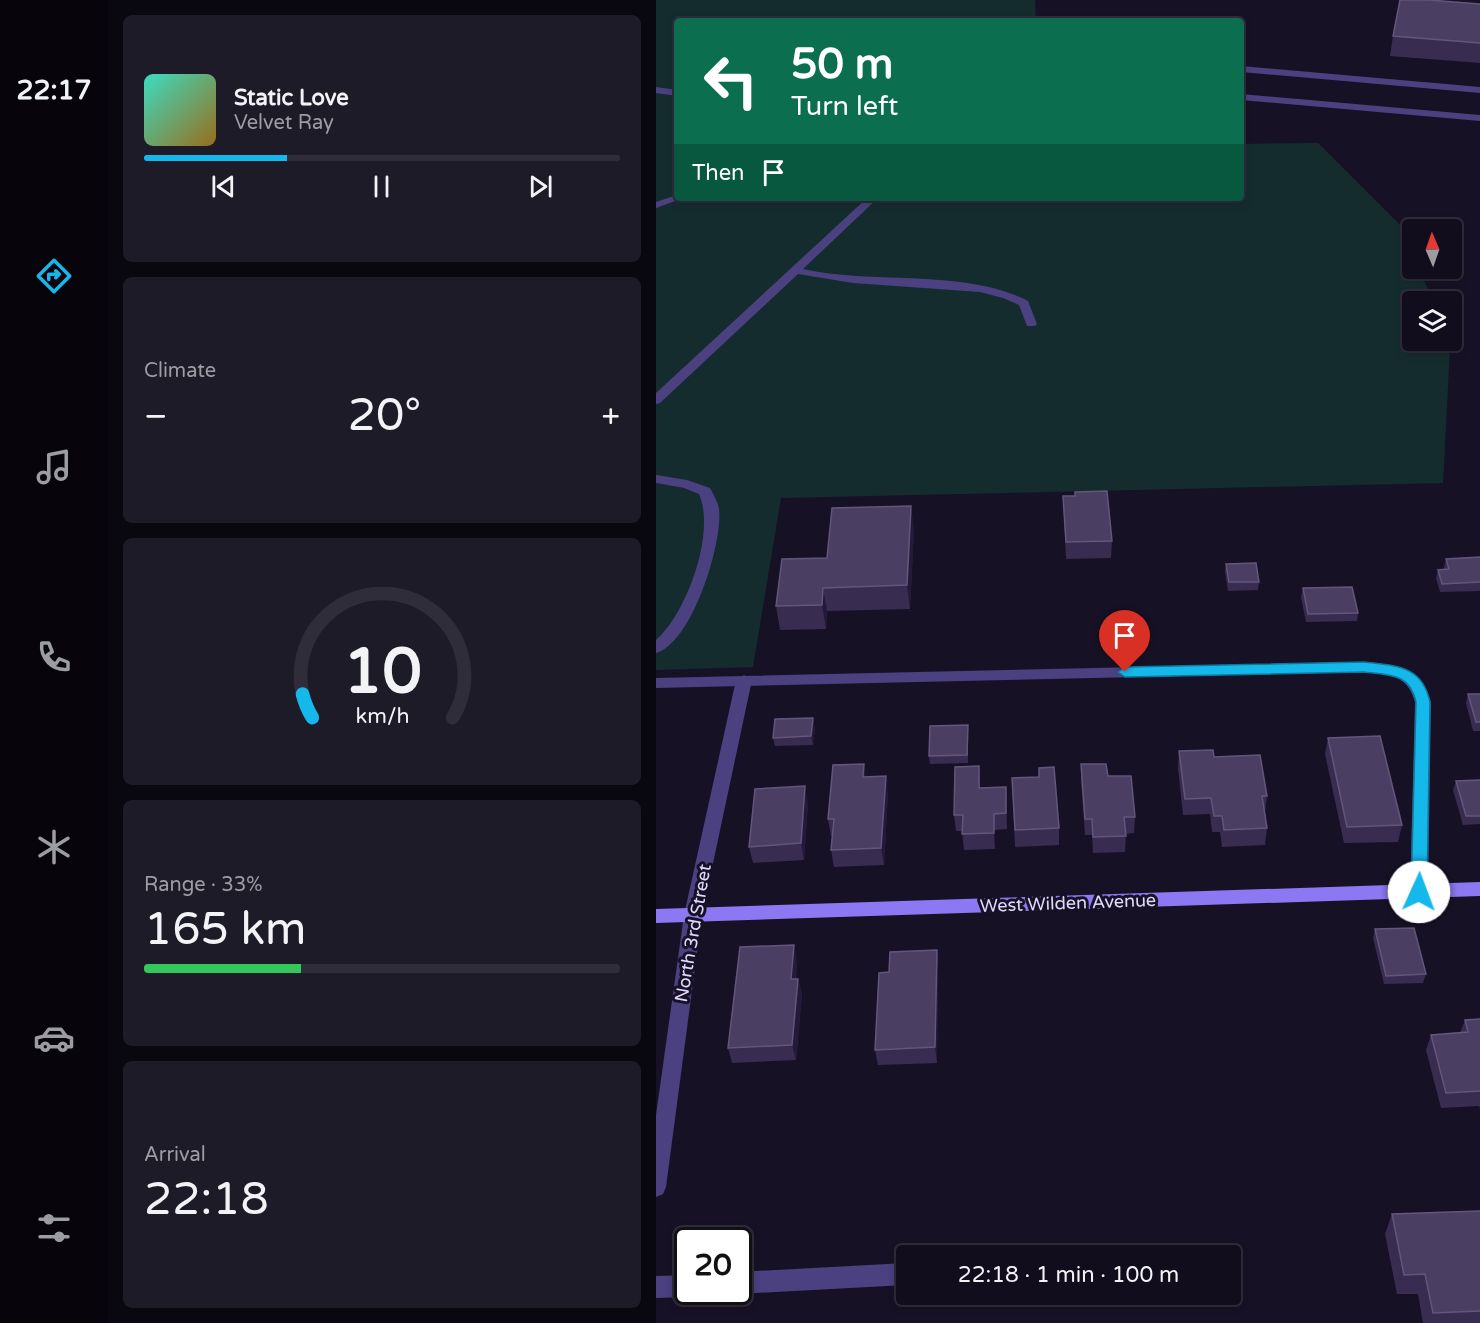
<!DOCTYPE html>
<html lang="en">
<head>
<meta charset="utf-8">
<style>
	body { margin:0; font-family:"Varela Round",sans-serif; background:#1e1b29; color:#f1f3f6; height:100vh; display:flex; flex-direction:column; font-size:22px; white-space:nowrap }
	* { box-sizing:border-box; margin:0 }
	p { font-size:20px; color:#9c9ca3 }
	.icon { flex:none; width:33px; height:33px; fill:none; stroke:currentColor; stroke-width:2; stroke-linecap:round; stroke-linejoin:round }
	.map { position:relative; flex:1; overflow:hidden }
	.side { display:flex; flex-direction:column; gap:15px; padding:15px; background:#09070f; width:548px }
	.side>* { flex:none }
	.top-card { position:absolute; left:18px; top:18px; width:570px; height:183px; border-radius:6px; box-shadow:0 3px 9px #0003,0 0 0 2px #302d3b; background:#0b6e4f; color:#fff; overflow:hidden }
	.needle { width:39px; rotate:358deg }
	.controls { position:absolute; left:746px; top:219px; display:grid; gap:12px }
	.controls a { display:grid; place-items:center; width:60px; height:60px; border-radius:6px; background:#110d1c; box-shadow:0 3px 9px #0003,0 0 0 2px #302d3b; font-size:30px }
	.speed { position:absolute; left:18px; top:1227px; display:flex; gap:12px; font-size:30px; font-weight:700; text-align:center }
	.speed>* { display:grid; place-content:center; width:78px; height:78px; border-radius:50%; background:#110d1c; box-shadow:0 3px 9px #0003,0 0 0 2px #302d3b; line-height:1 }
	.speed .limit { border:3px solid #111; border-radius:9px; background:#fff; color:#111 }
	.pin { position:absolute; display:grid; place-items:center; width:51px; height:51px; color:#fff; margin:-62px -26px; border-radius:50% 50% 50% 0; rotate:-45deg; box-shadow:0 0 6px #0007 }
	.pin .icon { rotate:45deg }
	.me { position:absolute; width:66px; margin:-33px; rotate:2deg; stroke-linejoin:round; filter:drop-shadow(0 0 4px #0008) }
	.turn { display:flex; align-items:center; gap:21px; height:126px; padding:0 18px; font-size:27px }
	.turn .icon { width:78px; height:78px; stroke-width:2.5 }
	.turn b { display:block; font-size:42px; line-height:51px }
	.then { display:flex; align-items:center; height:57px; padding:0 18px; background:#0003; gap:12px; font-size:22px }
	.big { font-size:45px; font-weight:600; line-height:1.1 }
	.side .widget { flex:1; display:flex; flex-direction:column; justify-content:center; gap:9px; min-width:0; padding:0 21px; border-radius:9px; background:#1e1b29 }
	.side .dial { align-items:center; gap:0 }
	.dial svg { height:156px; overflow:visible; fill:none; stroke:#302d3b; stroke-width:7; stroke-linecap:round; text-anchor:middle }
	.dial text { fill:#f1f3f6; stroke:none }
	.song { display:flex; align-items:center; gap:18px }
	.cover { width:72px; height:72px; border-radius:9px; background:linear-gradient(135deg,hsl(170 70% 55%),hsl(40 70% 35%)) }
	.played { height:6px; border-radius:3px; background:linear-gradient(90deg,#15b8eb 30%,#302d3b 30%) }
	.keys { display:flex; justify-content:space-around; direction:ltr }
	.heat { display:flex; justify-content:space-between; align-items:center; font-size:33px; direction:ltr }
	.charge { height:9px; border-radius:4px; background:linear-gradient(90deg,#34c759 33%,#302d3b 0) }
	.trip { position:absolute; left:240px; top:1245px; width:345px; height:60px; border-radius:6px; background:#110d1c; box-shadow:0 3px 9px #0003,0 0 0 2px #302d3b; font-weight:600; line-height:60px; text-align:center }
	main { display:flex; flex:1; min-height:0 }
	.dock { display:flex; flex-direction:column; width:108px; justify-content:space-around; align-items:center; background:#07050b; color:#9c9ca3 }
	.dock .icon { width:42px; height:42px }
	.dock .selected { color:#15b8eb }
	.dock b { font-size:27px; color:#f1f3f6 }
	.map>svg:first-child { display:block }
	.green { fill:#152c2e }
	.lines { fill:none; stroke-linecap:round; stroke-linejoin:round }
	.lane { fill:#4b4080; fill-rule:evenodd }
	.street { fill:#4b4080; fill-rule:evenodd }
	.secondary { fill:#8c78f3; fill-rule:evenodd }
	.wall { fill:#392c51 }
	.shaded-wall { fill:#241938 }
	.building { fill:#4b3e63; stroke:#62567b; stroke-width:1.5 }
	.route { fill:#15b8eb; stroke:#0e7899; stroke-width:1.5 }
	.labels { text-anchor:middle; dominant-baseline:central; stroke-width:6; stroke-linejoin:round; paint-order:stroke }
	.street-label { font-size:18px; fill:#e1d8fc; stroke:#171125 }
</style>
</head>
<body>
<main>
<nav class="dock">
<b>22:17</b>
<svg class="icon selected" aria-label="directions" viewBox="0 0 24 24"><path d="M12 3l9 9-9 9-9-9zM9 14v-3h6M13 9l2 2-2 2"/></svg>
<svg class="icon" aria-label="music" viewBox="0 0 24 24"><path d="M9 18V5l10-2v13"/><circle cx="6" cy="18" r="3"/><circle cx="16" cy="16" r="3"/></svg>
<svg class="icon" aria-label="phone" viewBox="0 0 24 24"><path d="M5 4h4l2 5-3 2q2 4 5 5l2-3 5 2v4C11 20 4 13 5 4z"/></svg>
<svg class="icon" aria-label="climate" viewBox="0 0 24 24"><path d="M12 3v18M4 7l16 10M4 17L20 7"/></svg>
<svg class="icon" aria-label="car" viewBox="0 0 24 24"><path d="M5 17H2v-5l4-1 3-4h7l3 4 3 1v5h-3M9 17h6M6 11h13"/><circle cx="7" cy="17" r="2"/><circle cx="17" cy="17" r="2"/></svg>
<svg class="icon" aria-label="filters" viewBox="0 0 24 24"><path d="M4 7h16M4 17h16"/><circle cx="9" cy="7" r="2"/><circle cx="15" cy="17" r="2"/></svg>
</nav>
<section class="side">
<div class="widget">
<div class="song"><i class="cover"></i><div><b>Static Love</b><p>Velvet Ray</p></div></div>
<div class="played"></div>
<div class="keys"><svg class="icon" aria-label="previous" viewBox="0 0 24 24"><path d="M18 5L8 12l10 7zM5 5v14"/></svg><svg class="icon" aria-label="pause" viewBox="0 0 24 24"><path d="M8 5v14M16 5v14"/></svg><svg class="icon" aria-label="next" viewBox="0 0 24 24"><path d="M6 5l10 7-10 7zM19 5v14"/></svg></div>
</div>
<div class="widget"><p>Climate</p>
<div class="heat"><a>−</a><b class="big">20°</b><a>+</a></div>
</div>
<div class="widget dial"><svg viewBox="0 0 100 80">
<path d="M14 69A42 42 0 1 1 86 69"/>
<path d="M14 69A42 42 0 0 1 9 57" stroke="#15b8eb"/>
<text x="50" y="56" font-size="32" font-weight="700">10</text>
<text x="50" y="72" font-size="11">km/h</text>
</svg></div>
<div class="widget"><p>Range · 33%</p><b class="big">165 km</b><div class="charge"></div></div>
<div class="widget"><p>Arrival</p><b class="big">22:18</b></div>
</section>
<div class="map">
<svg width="825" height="1323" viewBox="0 0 825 1323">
	<rect width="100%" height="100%" fill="#171125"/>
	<polygon class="green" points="0,0 379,0 380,21 21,21 21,198 585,198 585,144 662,143 747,228 756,250 756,268 763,269 777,301 756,302 756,340 792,341 794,347 787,483 125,498 97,667 0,670"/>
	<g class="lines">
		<g class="lane">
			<polygon points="585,66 825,87 825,93 585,72"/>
			<polygon points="0,87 21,90 21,96 0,93"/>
			<polygon points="585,94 825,115 825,121 585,100"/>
			<polygon points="21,195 21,198 28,198 0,208 0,202"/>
			<path d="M 211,198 L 222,198 L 147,269 C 218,285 308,268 372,301 L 381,324 L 379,326 L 371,326 L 363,305 L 347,298 L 324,292 L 197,283 L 142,274 L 4,403 L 0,404 L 0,393 Z"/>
			<path d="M 0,475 L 31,480 L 54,488 C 57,494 62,502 63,509 C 67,543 36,643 0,653 L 0,640 C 31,613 60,532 43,494 L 28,488 L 0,483 Z"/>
			<path d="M 708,662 C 742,665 763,666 775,702 L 772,892 L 769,897 L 763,899 L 757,897 L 754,892 L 759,702 C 751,674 734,675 708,672 L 0,688 L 0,678 Z"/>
			<polygon points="250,1263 250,1285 82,1294 77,1292 82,1292 82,1272"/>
			<polygon points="32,1275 32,1292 40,1292 40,1294 32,1297 0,1298 0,1276"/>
		</g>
		<polygon class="street" points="88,675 96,680 46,915 10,1187 7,1194 0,1197 0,1115 28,915 80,680"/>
		<polygon class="secondary" points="825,882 825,896 0,923 0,909"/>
	</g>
	<g class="wall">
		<polygon points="825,4 825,63 734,56 737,36"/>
		<polygon points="407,496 456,541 455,558 410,559"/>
		<polygon points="258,529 254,609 171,611 170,629 124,630 120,606 171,558"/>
		<polygon points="825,557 825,591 784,592 780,578 782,570 788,570 788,567 790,559"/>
		<polygon points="570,564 603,582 602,590 572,591 569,572"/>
		<polygon points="647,588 702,613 701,621 650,622 645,597"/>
		<polygon points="812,694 825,694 825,731 817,731 810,703"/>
		<polygon points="159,727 157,745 119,746 117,738"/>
		<polygon points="312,734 312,763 274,764 273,756"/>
		<polygon points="672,738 746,825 742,842 688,843 669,754"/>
		<polygon points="523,751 558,757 611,796 609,812 611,828 609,845 566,847 564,832 556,832 554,814 527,815 522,768"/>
		<polygon points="425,764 452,776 479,817 478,833 470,834 469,852 437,853 436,835 429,835 425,781"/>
		<polygon points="323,766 324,788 350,787 351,829 338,830 339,849 308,850 306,831 300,831 298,815"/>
		<polygon points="210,777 232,793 228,865 178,867 175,850 177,836 175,836 172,819"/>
		<polygon points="356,778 403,828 403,845 359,847"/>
		<polygon points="825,780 825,824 807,825 797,790 800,781"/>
		<polygon points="152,803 148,860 97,863 93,847"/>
		<polygon points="719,929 770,974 767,983 728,984 717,938"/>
		<polygon points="281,950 282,966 281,1063 222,1065 219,1050"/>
		<polygon points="141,961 140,979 142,979 146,994 140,1060 76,1063 72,1048"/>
		<polygon points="825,1019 825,1111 823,1106 785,1108 770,1050 775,1035 804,1033 809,1020"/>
		<polygon points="825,1211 825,1323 767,1323 762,1294 741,1294 729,1234 736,1214"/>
	</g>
	<g class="shaded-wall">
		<polygon points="255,506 258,529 254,609 251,585"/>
		<polygon points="167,588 171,611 170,629 166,605"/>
		<polygon points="157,718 159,727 157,745 155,736"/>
		<polygon points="208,764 211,781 207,777"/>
		<polygon points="230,776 232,793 228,865 225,848"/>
		<polygon points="149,786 152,803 148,860 145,843"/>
		<polygon points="138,945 141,961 138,995 135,979"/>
		<polygon points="281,950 282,966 281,1063 279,1047"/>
		<polygon points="142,979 146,994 140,1060 136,1045"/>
	</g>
	<g class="building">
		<polygon points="744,0 773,0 825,4 825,43 737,36"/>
		<polygon points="451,491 456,541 410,542 407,496 419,496 419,492"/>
		<polygon points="255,506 251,585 167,588 166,605 120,606 126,559 171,558 176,508"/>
		<polygon points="825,557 825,582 786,584 782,570 793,569 790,559"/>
		<polygon points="600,563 603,582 573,582 570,564"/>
		<polygon points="696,587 702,613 652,614 647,588"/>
		<polygon points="812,694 825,694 825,722 820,722"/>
		<polygon points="157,718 155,736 117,738 119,719"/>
		<polygon points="312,725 311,755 273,756 274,726"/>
		<polygon points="724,736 746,825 691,827 672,738"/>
		<polygon points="557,750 558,757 604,755 611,796 606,796 611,828 568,830 566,816 558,816 555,798 529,799 523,751"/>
		<polygon points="208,764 207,777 230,776 225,848 175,850 178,819 172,819 177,765"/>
		<polygon points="425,764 450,764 452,776 475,776 479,817 468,817 470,836 437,837 436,819 429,819"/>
		<polygon points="323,766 323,788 350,787 350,813 338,814 338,833 306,834 307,815 298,815 299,767"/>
		<polygon points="398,767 403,828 359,830 356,778 383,777 383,768"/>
		<polygon points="825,780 825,816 810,816 800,781"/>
		<polygon points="149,786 145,843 93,847 99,789"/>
		<polygon points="758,928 770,974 730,976 719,929"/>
		<polygon points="138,945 135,979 142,979 136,1045 72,1048 84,947"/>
		<polygon points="281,950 279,1047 219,1050 223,973 233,972 234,952"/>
		<polygon points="825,1019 825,1091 790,1093 775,1035 812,1032 809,1020"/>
		<polygon points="825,1211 825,1311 777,1313 769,1274 748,1275 736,1214"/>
	</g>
	<path class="route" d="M 708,662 C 740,666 766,665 774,702 L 771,892 L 763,898 L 755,892 L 760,702 C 754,673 733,675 708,672 L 469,677 L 462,672 L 469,667 Z"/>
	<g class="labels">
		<g class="street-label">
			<text transform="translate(412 903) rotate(-2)">West Wilden Avenue</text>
			<text transform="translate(37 933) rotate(-80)">North 3rd Street</text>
		</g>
	</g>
</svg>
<div class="controls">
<a><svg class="needle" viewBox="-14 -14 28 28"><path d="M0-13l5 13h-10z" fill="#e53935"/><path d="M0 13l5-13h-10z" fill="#9c9ca3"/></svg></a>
<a><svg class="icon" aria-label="layers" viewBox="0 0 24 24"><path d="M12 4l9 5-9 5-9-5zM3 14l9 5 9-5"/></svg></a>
</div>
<div class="speed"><div class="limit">20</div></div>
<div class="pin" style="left:469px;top:672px;background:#d93025"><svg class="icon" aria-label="arrive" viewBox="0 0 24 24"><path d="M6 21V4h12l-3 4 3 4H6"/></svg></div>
<svg class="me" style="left:763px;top:892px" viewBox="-20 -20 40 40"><circle r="19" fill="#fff"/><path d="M0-13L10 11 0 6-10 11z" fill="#15b8eb"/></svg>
<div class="trip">22:18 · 1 min · 100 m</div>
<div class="top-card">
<div class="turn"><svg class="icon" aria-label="left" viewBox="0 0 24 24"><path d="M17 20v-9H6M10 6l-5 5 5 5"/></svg><div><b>50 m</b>Turn left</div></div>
<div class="then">Then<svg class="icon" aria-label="arrive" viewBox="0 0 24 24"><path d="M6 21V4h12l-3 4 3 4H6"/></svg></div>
</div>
</div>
</main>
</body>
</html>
